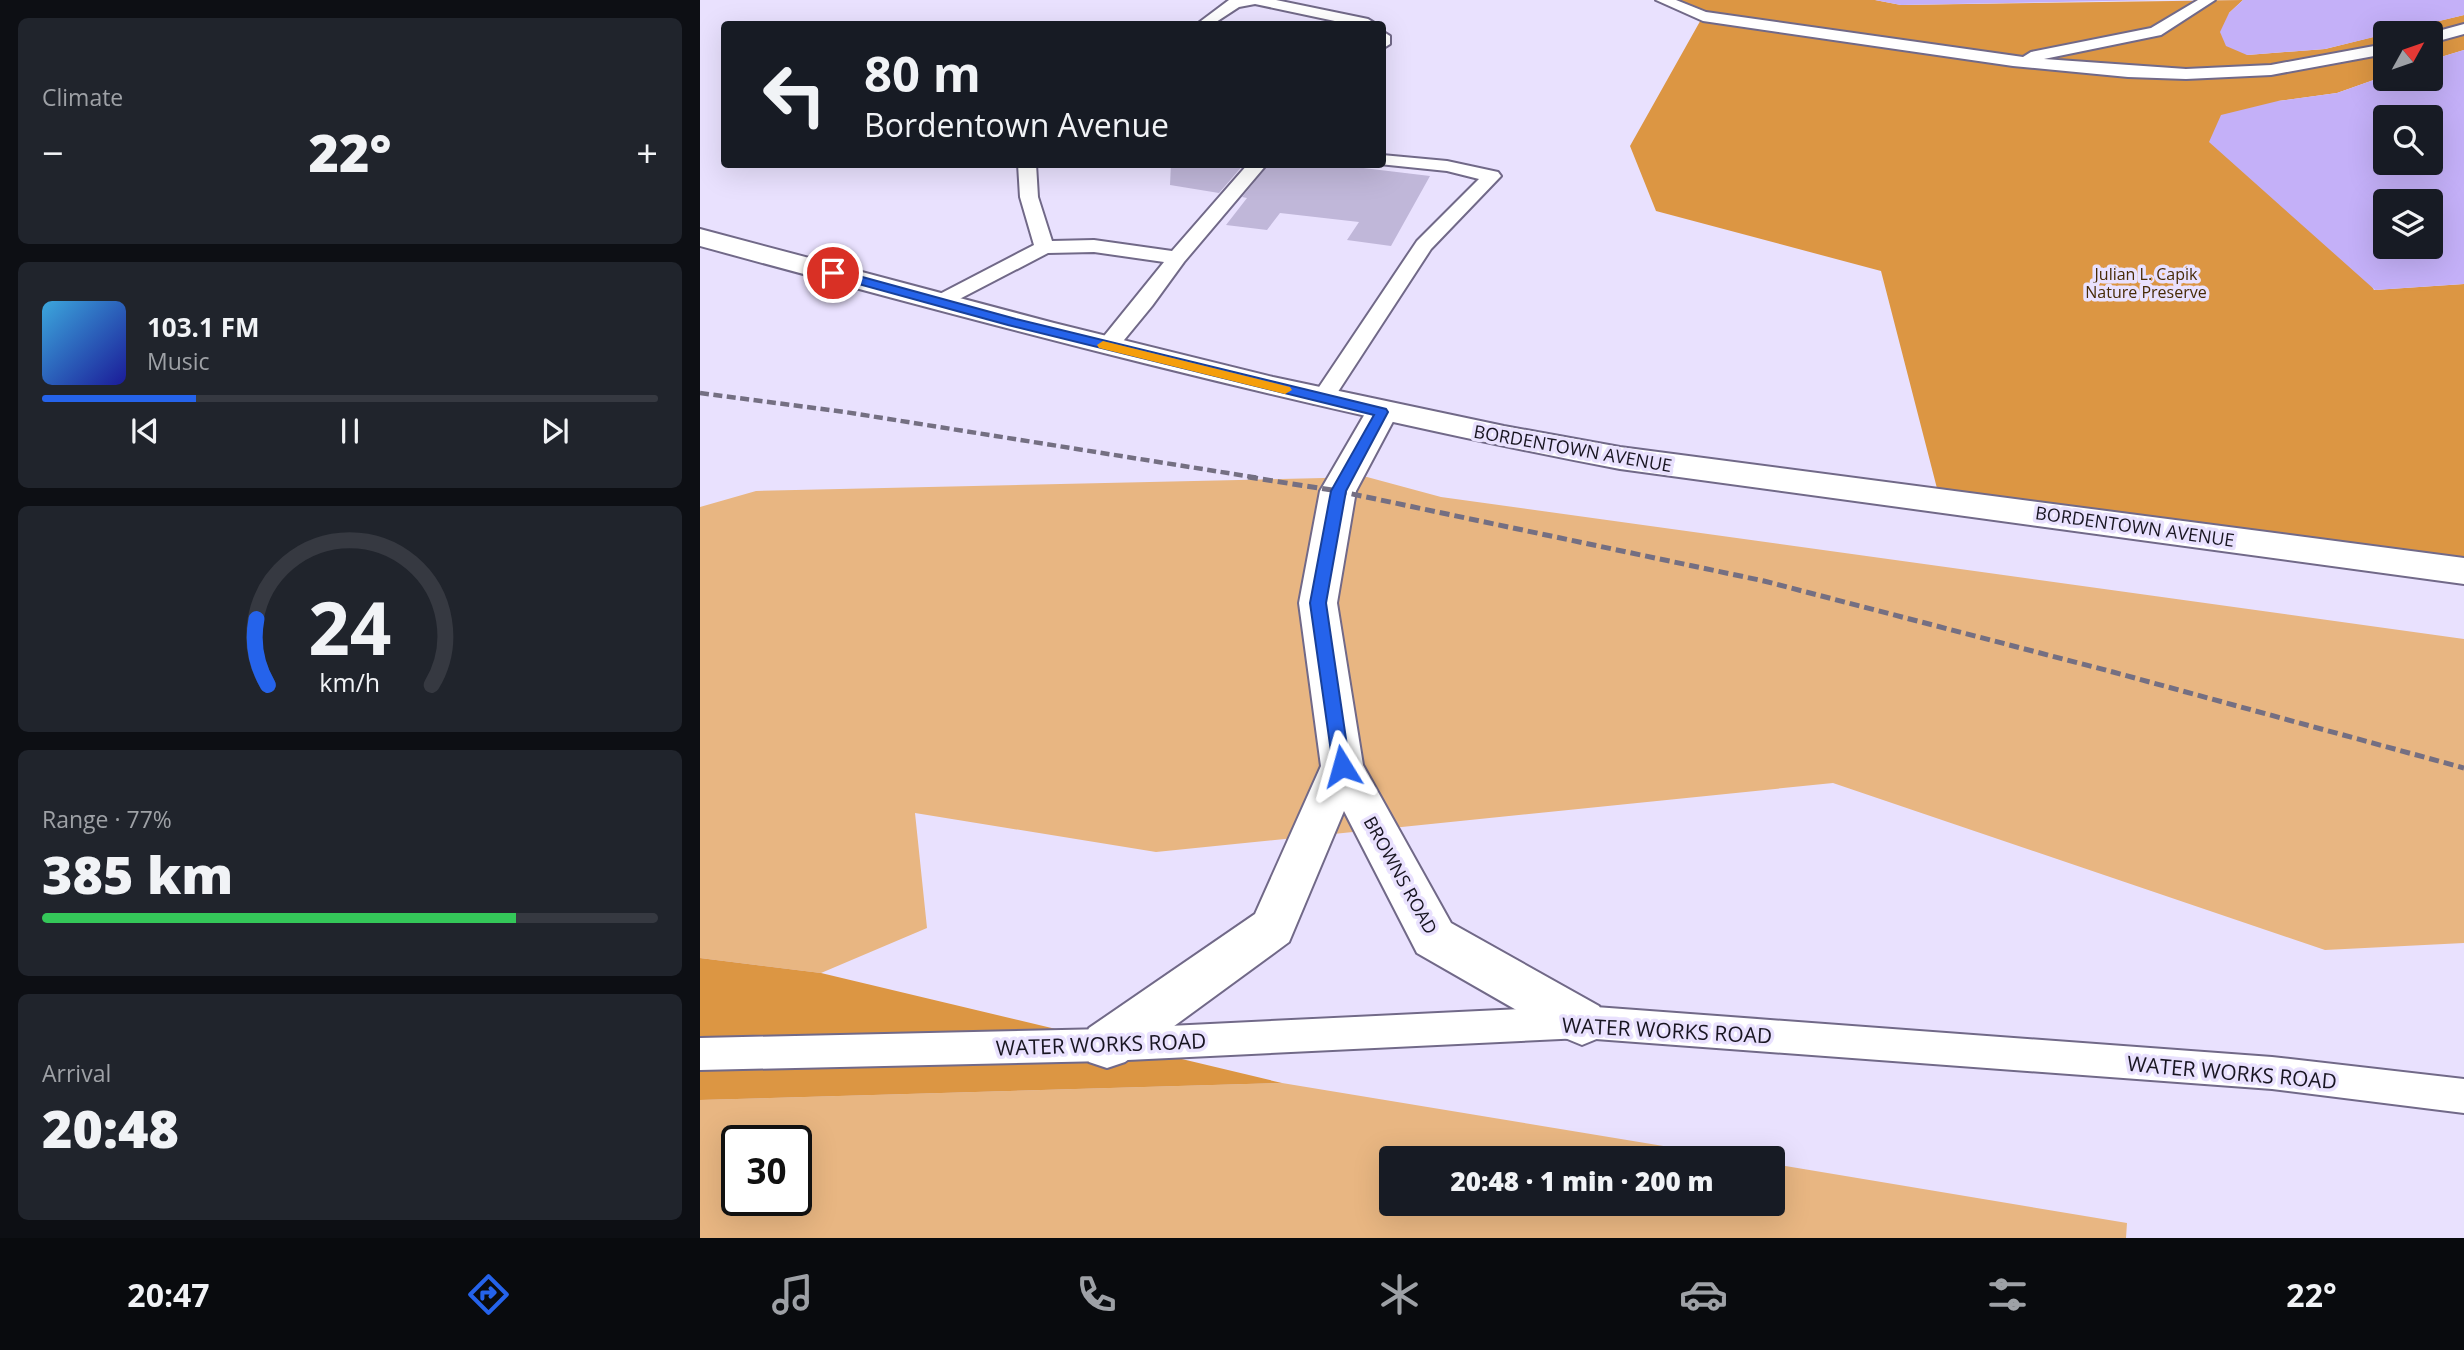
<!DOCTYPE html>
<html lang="en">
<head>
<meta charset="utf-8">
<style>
	body { margin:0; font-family:"Open Sans",sans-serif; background:#20242c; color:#f1f3f6; height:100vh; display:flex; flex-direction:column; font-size:26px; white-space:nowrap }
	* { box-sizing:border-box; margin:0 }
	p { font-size:23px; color:#9ea1a6 }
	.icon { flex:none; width:38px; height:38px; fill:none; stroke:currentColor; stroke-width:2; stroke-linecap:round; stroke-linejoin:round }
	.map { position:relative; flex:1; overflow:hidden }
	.panel { display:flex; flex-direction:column; gap:18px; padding:18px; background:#0d0f14; width:700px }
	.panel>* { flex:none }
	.banner { position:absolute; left:21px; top:21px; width:665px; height:147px; border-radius:7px; box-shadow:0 7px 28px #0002; background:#171b24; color:#f1f3f6; overflow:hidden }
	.needle { width:46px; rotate:50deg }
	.tools { position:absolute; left:1673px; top:21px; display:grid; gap:14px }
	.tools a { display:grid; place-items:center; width:70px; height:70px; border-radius:7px; background:#171b24; box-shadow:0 7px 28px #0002; font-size:35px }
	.speed { position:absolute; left:21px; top:1125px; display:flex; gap:14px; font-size:35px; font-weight:700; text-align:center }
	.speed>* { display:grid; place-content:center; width:91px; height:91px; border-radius:50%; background:#171b24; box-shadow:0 7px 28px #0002; line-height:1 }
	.speed .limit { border:4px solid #111; border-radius:10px; background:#fff; color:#111 }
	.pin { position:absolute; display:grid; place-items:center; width:60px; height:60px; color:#fff; margin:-30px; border:4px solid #fff; border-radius:50%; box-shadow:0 2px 7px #0007 }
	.me { position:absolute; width:77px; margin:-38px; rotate:352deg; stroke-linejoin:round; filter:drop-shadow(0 0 5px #0008) }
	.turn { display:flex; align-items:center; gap:24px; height:147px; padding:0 28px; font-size:32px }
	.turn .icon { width:91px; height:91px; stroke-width:2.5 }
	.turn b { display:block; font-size:49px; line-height:60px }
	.big { font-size:52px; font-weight:800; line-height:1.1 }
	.panel .card { flex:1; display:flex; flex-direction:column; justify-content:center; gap:10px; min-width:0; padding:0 24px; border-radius:10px; background:#20242c }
	.panel .dial { align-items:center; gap:0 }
	.dial svg { height:182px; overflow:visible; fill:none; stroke:#363941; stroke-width:7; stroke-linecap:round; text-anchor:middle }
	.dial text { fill:#f1f3f6; stroke:none }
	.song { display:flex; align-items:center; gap:21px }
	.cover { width:84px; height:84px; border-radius:10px; background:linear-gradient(135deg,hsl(200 70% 55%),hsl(240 70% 35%)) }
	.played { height:7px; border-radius:4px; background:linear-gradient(90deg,#2563eb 25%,#363941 25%) }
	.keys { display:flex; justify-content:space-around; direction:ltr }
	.heat { display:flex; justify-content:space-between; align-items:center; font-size:38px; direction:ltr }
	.charge { height:10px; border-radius:5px; background:linear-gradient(90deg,#34c759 77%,#363941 0) }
	.trip { position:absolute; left:679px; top:1146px; width:406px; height:70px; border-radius:7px; background:#171b24; box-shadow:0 7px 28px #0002; font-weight:800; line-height:70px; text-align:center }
	.menu { display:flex; height:112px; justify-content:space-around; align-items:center; background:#090b0e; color:#9ea1a6 }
	.menu .icon { width:49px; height:49px }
	.menu .selected { color:#2563eb }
	.menu b { font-size:32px; color:#f1f3f6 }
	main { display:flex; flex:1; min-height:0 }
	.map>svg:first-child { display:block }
	.green { fill:#e8b682; fill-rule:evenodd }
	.forest { fill:#dc9643 }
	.water { fill:#c4b0f8; fill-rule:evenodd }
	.building { fill:#c0b7d9 }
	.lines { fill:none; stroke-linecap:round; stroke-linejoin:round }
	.service-casing { stroke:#716988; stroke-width:4 }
	.minor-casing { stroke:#716988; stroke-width:4 }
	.secondary-casing { stroke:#716988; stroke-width:4 }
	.service { fill:#fff; fill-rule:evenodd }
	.minor { fill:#fff; fill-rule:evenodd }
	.secondary { fill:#fff; fill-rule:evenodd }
	.rail-far1 { stroke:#746f82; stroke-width:4.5; stroke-dasharray:9 4.5; stroke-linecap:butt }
	.rail { stroke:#746f82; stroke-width:5; stroke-dasharray:10 5; stroke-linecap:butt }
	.route { fill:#2563eb; stroke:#184099; stroke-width:2 }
	.slow { fill:#f59e0b }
	.labels { text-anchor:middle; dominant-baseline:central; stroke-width:7; stroke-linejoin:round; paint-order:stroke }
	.far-park-label { font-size:16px; fill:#462a06; stroke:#e9e1fe }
	.street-label { font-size:18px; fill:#181521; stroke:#e9e1fe }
	.near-street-label { font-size:21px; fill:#181521; stroke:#e9e1fe }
</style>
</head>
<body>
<main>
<section class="panel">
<div class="card"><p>Climate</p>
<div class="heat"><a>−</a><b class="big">22°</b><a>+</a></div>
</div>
<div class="card">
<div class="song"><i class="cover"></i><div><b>103.1 FM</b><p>Music</p></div></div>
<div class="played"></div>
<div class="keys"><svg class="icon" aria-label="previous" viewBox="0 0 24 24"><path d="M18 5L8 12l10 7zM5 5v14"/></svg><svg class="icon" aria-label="pause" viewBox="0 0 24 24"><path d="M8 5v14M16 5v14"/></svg><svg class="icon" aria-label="next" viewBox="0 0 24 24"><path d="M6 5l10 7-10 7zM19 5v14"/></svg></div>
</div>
<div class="card dial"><svg viewBox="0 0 100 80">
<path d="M14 69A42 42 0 1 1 86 69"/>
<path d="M14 69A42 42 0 0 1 9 40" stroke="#2563eb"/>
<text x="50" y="56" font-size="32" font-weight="700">24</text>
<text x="50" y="72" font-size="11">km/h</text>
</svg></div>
<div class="card"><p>Range · 77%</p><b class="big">385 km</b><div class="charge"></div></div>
<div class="card"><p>Arrival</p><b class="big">20:48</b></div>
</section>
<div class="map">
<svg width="1764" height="1238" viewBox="0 0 1764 1238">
	<rect width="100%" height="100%" fill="#e9e1fe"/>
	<g class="green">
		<polygon points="667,477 741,497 1764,639 1764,943 1625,950 1133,783 456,852 215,813 227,928 121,973 0,958 0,507 56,491"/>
		<path d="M 582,1083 L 1036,1158 L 691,1158 L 691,1204 L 1073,1204 L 1073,1164 L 1427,1223 L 1426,1238 L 0,1238 L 0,1100 ZM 37,1141 L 96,1141 L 96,1200 L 37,1200 Z"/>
	</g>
	<g class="forest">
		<polygon points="963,0 1175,0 1201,5 1543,0 1529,13 1547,55 1625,49 1685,34 1685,76 1637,93 1578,101 1674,290 1764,284 1764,571 1240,500 1181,271 956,211 930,146 1003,16"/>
		<polygon points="1764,15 1764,50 1731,60 1731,33 1688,33"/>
		<polygon points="0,958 121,973 582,1083 0,1100"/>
	</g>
	<g class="water">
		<polygon points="1175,0 1457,0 1201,5"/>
		<polygon points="1543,0 1764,0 1764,15 1625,49 1547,55 1526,46 1520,32 1529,13"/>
		<path d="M 1764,50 L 1764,284 L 1675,290 L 1509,142 L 1521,115 L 1578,101 L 1637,93 L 1685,76 L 1685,79 L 1731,79 L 1731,60 ZM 1685,117 L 1731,117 L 1731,163 L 1685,163 ZM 1685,201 L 1731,201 L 1731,247 L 1685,247 Z"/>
	</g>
	<g class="building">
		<polygon points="471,164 544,164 519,193 470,185"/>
		<polygon points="569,164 630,164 730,176 691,246 647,240 659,222 580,213 567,230 526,225 547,198 542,197"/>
	</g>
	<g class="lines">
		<defs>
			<g id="service">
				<polygon points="529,0 576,0 668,19 676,24 649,24 555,4 539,7 513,24 497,24"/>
				<polygon points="956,0 976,0 1006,12 1323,57 1331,52 1451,28 1498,0 1515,0 1461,35 1344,59 1486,69 1571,65 1685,44 1685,54 1571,75 1486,79 1428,77 1313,66 1003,21"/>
				<polygon points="1764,24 1764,34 1731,43 1731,33"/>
				<polygon points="682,31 690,36 690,44 682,49"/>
				<polygon points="682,155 747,161 798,172 801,176 731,249 630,404 614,404 611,399 717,241 779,179 747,171 679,164 682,164"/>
				<polygon points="318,164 336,164 338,197 352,241 394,240 472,251 548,164 567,164 484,262 452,306 415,351 399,351 396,346 464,262 394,252 348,253 246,306 232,306 229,302 232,298 334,245 320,197"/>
				<polygon points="882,1006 1572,1057 1764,1079 1764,1113 1572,1089 882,1038 407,1061 0,1070 0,1038 407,1029"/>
			</g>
			<polygon id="minor" points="682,402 694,405 698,412 656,491 637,603 663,765 751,923 899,1006 907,1022 899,1038 882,1045 865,1038 717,953 644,811 589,942 425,1062 407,1068 389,1062 382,1045 389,1028 555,914 621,766 599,603 620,491 670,405"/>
			<path id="secondary" d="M 0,229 L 354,323 L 573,377 L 804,426 L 920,447 L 1764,558 L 1764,584 L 920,469 C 609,410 305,329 0,246 Z"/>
		</defs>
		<use href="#service" class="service-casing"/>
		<use href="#minor" class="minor-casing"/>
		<use href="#secondary" class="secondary-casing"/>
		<use href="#service" class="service"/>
		<use href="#minor" class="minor"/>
		<use href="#secondary" class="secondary"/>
		<polyline class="rail-far1" points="0,393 145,412 559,478"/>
		<polyline class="rail" points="548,477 638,491 1064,581 1413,672 1764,768"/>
	</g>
	<polygon class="route" points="133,269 316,319 686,409 688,412 646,491 626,603 650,766 648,771 635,771 633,766 610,603 631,491 674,415 308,325 129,276 127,273"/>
	<polygon class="slow" points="403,341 590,387 592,390 585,394 399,348 397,345"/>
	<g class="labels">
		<g class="far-park-label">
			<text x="1446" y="274">Julian L. Capik<tspan x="1446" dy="18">Nature Preserve</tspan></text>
		</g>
		<g class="street-label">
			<text transform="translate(873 448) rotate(10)">BORDENTOWN AVENUE</text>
			<text transform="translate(1435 526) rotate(8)">BORDENTOWN AVENUE</text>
			<text transform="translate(701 875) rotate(61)">BROWNS ROAD</text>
		</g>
		<g class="near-street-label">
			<text transform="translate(967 1030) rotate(3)">WATER WORKS ROAD</text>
			<text transform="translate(401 1044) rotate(-2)">WATER WORKS ROAD</text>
			<text transform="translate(1532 1072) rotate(5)">WATER WORKS ROAD</text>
		</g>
	</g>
</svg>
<div class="tools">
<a><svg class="needle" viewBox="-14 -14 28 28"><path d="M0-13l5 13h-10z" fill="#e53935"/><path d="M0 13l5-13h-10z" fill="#9ea1a6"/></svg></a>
<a><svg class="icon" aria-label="search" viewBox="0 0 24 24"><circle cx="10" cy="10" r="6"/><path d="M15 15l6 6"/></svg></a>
<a><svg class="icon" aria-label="layers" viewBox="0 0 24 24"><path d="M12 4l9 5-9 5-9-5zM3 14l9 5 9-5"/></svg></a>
</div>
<div class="speed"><div class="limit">30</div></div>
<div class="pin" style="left:133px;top:273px;background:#d93025"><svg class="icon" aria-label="arrive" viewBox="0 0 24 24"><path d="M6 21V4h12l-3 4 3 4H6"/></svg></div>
<svg class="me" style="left:642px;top:766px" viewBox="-20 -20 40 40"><path d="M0-17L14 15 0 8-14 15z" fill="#2563eb" stroke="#fff" stroke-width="4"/></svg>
<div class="trip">20:48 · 1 min · 200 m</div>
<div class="banner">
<div class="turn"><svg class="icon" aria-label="left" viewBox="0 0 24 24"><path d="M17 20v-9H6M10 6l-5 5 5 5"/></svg><div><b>80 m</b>Bordentown Avenue</div></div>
</div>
</div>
</main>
<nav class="menu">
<b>20:47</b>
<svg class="icon selected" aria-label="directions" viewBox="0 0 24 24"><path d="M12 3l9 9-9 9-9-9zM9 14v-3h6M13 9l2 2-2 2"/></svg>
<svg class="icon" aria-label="music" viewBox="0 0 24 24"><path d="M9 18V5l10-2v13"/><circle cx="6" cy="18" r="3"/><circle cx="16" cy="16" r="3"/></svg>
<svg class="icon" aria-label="phone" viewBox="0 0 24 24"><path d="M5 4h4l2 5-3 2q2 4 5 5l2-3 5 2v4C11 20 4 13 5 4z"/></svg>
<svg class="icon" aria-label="climate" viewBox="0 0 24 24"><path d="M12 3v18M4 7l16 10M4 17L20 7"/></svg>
<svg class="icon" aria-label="car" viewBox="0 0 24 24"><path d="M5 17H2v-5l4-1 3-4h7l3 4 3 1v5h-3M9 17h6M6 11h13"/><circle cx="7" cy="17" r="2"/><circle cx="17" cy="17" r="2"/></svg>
<svg class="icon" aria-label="filters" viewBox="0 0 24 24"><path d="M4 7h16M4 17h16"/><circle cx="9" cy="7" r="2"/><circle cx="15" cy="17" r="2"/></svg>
<b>22°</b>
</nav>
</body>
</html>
